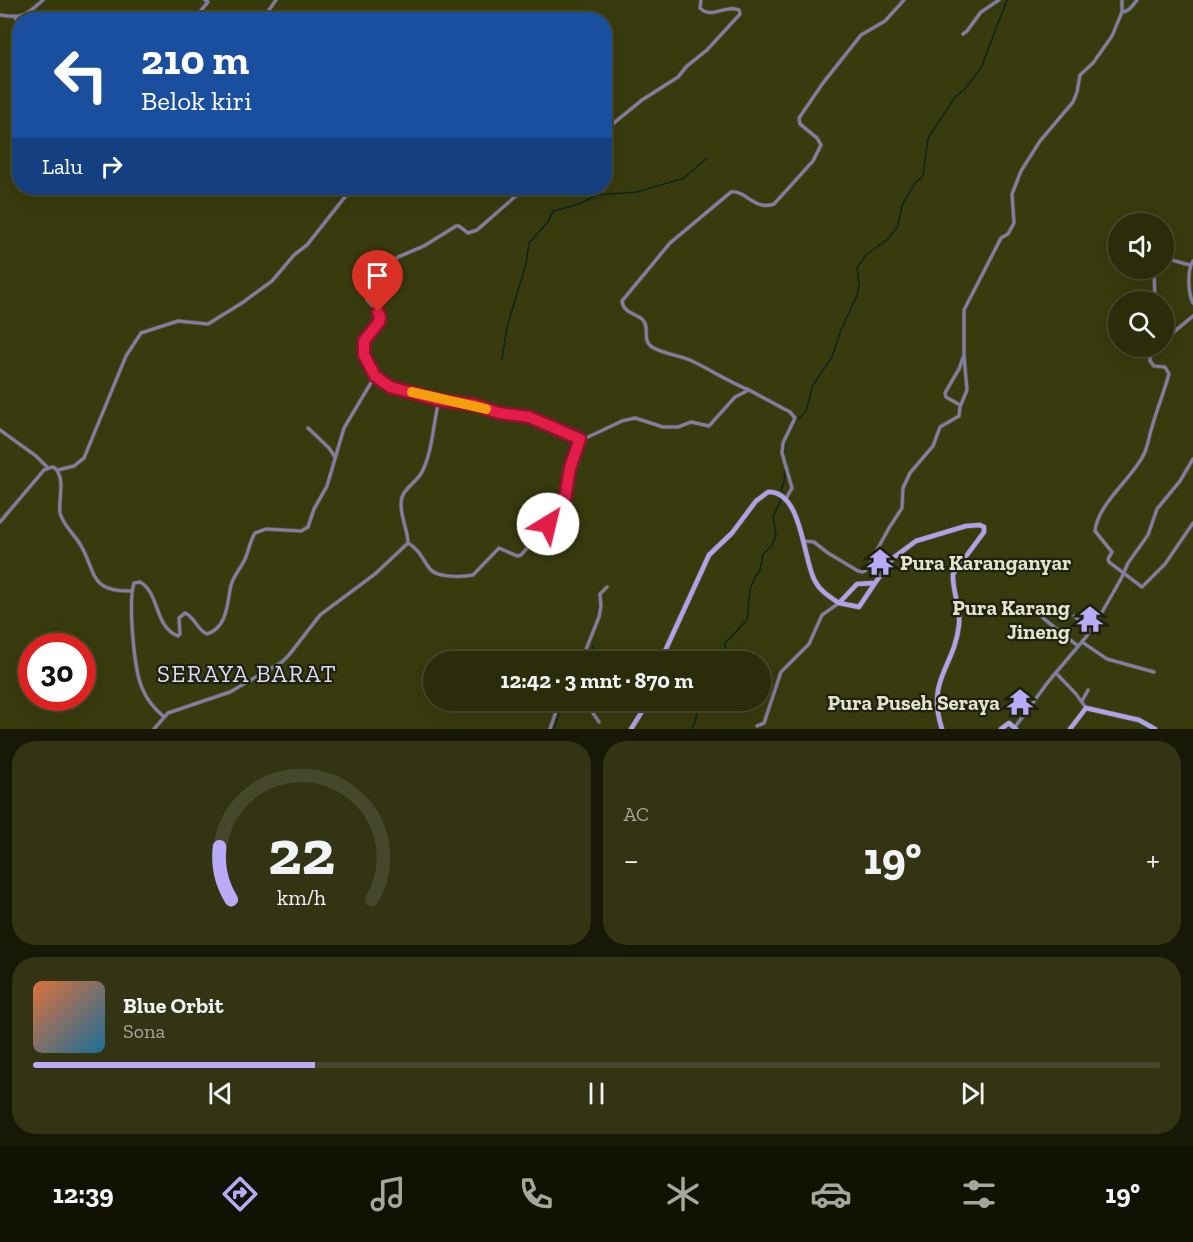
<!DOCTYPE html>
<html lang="id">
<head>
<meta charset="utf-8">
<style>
	body { margin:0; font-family:"Zilla Slab",serif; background:#323413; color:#f1f3f6; height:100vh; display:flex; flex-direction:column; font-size:22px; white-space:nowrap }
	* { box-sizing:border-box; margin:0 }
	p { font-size:20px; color:#a5a79c }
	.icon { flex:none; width:33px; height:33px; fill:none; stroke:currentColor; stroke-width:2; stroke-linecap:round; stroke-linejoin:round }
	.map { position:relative; height:729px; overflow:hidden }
	.details { display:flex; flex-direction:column; gap:12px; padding:12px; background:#171806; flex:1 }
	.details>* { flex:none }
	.hud { position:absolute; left:12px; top:12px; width:600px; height:183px; border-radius:24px; box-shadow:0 6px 24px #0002,0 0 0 2px #46482b; background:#1a4fa0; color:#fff; overflow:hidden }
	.fabs { position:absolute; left:1108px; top:213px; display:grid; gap:12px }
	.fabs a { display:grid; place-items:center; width:66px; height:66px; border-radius:50%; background:#2a2c0a; box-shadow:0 6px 24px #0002,0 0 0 2px #46482b; font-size:30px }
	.speed { position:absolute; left:18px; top:633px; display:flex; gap:12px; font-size:30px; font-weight:700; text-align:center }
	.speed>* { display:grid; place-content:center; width:78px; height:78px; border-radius:50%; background:#2a2c0a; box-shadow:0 6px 24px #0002,0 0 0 2px #46482b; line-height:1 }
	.speed .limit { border:9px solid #d22; background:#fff; color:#111 }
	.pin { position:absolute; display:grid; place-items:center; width:51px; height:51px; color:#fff; margin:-62px -26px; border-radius:50% 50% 50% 0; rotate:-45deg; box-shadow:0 0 6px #0007 }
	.pin .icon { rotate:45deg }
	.me { position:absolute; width:66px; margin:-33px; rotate:36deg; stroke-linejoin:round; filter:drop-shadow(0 0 4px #0008) }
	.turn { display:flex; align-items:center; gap:21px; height:126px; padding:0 30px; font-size:27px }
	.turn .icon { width:78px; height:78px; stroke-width:2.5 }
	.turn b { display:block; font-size:42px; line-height:51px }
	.then { display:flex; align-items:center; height:57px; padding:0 30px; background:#0003; gap:12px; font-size:22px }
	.big { font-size:45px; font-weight:800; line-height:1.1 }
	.details .card { flex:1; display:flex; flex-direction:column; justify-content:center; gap:9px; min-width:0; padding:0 21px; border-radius:24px; background:#323413 }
	.details .dial { align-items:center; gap:0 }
	.dial svg { height:156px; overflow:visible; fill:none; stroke:#46482b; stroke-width:7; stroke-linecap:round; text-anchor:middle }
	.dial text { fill:#f1f3f6; stroke:none }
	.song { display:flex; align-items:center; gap:18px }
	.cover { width:72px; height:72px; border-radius:9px; background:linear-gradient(135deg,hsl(20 70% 55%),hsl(200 70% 35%)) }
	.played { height:6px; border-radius:3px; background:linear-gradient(90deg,#b9abf7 25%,#46482b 25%) }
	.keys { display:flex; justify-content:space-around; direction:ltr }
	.heat { display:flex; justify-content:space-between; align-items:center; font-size:33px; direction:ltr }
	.details .tiles { flex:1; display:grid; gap:12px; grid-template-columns:1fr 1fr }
	.card:last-child { grid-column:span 2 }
	.trip { position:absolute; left:423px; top:651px; width:348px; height:60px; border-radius:30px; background:#2a2c0a; box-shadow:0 6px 24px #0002,0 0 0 2px #46482b; font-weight:800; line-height:60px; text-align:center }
	.tabs { display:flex; height:96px; justify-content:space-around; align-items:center; background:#111204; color:#a5a79c }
	.tabs .icon { width:42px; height:42px }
	.tabs .current { color:#b9abf7 }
	.tabs b { font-size:27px; color:#f1f3f6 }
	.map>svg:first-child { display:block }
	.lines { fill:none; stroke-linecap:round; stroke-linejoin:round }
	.stream { stroke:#0b261f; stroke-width:1.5 }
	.street-casing { stroke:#56592f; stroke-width:4.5 }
	.secondary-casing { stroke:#56592f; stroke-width:6 }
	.street { stroke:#847ca9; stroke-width:3 }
	.secondary { stroke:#b0a2ea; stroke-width:4.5 }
	.route-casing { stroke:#92132f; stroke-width:15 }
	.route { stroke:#e11d48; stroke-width:10 }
	.slow { stroke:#f59e0b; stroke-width:10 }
	.labels { text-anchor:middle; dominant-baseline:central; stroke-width:4.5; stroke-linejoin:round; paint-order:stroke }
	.poi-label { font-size:21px; font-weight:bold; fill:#e1e4cb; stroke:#1f210e; text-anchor:end }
	.quarter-label { font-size:24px; letter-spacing:1.5px; fill:#dedaf7; stroke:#1f210e }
</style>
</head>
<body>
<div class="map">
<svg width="1193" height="729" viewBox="0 0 1193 729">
	<rect width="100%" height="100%" fill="#383b0d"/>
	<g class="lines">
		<g class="stream">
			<polyline points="502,359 507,327 526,264 529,243 548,222 553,211 579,204 597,195 637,192 684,178 707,158"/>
			<polyline points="793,424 806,411 813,385 832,357 841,330 857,295 859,285 857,268 866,255 888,239 898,226 902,205 915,183 923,176 928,138 955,97 964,90 981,68 1007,0"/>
			<polyline points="784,458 785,442"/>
			<polyline points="780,493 784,482 785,469"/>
			<polyline points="588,662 594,645"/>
			<polyline points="725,662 725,643 747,620 750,590 754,579 760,570 763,554 771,547 776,535 773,517 780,502 780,498"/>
			<polyline points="554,729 563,700"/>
			<path d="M 691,729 C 697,722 698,709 697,700"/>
		</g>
		<defs>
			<g id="street">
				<polyline points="205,0 208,2 198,14 206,20"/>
				<path d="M 1122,0 L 1122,12 C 1129,12 1133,5 1137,0"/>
				<path d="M 0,15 C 23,19 26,15 43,0"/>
				<polyline points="15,18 20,23"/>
				<polyline points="194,20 198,14"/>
				<polyline points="262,20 276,0"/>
				<polyline points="963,34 967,31 981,12 999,0"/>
				<path d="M 604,131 L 642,100 L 678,77 L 687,66 L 707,50 L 740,14 L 739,10 C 725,4 712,20 700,8 L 701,0"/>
				<polyline points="525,188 477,230 468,233 459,226 456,226 424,246 398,257 376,280 367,300 378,312 380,319 366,337 363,349 367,363 375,376 390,387 439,400 475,405 499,413 529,417 580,439 586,438 622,421 635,418 663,427 678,427 691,422 709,426 735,397 749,390 790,412 795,418 783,443 782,453 792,488 785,500"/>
				<polyline points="1164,258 1190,265"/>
				<path d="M 1193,261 C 1187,270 1188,293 1193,303"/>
				<polyline points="1154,268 1155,302"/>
				<polyline points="1164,340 1193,316"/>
				<path d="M 1155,346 L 1150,354 L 1150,361 L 1154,366 L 1165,367 L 1169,374 C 1164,392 1157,409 1152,427 C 1149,436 1148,446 1144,454 C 1132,479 1098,503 1095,531 L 1112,552 L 1108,559 L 1109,562 L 1142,587 L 1165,564 L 1193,523"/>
				<path d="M 749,390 C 729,382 711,370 692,361 C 679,355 663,354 652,347 C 641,340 651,327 642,319 C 634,313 623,312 622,301 L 670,243 L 731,192 C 746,190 754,211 774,204 L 813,161 L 821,145 L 817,138 L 800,124 L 799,118 L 823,83 L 861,35 L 885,21 L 904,0"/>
				<polyline points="960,405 946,397 945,393 959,369 964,355 964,310 1001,238 1008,234 1014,223 1012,194 1021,171 1040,141 1073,102 1077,92 1080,75 1093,63 1112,36 1122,12"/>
				<polyline points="308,428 329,448 335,457"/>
				<polyline points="0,430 36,456 48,468"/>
				<polyline points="58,470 74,466 84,458 126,356 141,333 178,321 208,324 242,303 272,281 294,255 307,245 352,188"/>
				<path d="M 0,522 L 44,470 L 52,467 L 55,468 C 66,480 58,498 60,513 C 63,525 74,534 80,544 C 97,572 88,592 132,591"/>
				<polyline points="804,541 814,542 828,553 858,571 863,572 866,570 889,528 902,508 903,488 910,473 933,446 940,427 959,416 960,407 967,390 964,356"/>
				<path d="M 408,543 C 420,550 422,559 430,569 C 437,578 463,577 473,575 L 499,548 L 517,556 L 521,555 L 562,508 L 568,491 L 570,468 L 580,439"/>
				<polyline points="1074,616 1091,629"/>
				<polyline points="1043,618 1078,646"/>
				<polyline points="1082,642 1107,659 1154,672"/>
				<polyline points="581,662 599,617 601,606 600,594 607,587"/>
				<polyline points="1056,673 1076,694 1086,708"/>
				<polyline points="470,700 477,703 489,700"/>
				<polyline points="584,700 599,722"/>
				<polyline points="1082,701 1088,690"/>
				<path d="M 163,716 C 155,709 147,700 143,690 C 134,673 128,602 134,583 L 140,582 C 160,593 154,627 178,636 L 180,634 L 179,618 L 185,613 C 195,617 197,630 207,634 C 228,627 227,603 231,585 C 234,575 241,568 245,559 C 249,550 250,541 255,533 L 266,529 L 301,531 L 308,527 L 314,509 L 327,486 L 344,428 L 375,376"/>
				<polyline points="757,726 764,723 781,672 809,644 822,615 839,603"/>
				<polyline points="1015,727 1048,682 1086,637 1101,614 1122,577 1128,563 1148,535 1157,509 1180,481 1193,459"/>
				<path d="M 154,729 L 168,713 L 230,692 L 282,662 L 289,655 L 320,615 L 375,574 L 408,543 C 408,529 398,512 402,497 C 406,486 417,482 422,472 C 433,450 433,424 439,400"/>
				<polyline points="550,729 560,700"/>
			</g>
			<g id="secondary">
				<polyline points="839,603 859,607 875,583"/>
				<path d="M 660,662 L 709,555 L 732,533 L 756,501 L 768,492 C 802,490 803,560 815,581 C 820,591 830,597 839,603 L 857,584 L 875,583 L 893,558 L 916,541 L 966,526 L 980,525 L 984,527 L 984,532 L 953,574 C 952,591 961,608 959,625 C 954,668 926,679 942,729"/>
				<polyline points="631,729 641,713 645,700"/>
				<polyline points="1001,729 1009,723 1016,729"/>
				<polyline points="1070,729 1086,708 1139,720 1155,729"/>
			</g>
		</defs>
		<use href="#street" class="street-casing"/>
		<use href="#secondary" class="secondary-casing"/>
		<use href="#street" class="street"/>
		<use href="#secondary" class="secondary"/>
	</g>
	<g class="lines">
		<defs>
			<polyline id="route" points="378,312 380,317 379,322 364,341 364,355 375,376 390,387 439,400 475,405 499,413 529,417 580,439 570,468 564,504 548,524"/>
		</defs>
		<use href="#route" class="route-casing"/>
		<use href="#route" class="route"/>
		<polyline class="slow" points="412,392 486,409"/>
	</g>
	<defs>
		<symbol id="temple-bare" viewBox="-9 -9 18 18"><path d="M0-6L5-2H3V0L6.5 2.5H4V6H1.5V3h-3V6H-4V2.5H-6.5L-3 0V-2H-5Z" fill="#b9abf7" stroke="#1f210e" stroke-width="2.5" paint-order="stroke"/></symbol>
	</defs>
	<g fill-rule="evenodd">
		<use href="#temple-bare" x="861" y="543" width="38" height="38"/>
		<use href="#temple-bare" x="1071" y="600" width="38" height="38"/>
		<use href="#temple-bare" x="1001" y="683" width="38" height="38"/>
	</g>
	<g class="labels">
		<g class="poi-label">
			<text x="900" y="562" text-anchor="start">Pura Karanganyar</text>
			<text x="1070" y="607">Pura Karang<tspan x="1070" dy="24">Jineng</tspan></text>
			<text x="1000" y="702">Pura Puseh Seraya</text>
		</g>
		<g class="quarter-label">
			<text x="247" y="673">SERAYA BARAT</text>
		</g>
	</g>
</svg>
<div class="fabs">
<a><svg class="icon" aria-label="sound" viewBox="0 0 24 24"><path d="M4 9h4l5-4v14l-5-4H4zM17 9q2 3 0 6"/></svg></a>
<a><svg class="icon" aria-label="search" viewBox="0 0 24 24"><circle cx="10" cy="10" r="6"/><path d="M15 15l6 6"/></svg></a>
</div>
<div class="speed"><div class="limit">30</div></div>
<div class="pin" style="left:378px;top:312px;background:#d93025"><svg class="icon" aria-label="arrive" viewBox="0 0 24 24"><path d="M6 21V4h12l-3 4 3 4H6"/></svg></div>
<svg class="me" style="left:548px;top:524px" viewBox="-20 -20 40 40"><circle r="19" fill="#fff"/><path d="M0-13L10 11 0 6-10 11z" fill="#e11d48"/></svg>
<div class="trip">12:42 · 3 mnt · 870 m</div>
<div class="hud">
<div class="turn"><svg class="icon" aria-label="left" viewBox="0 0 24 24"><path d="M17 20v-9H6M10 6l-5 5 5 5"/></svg><div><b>210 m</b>Belok kiri</div></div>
<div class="then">Lalu<svg class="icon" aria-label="right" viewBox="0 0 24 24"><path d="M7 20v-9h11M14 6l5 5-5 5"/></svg></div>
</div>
</div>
<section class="details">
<div class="tiles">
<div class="card dial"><svg viewBox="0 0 100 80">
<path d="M14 69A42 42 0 1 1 86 69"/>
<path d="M14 69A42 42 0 0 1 8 42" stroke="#b9abf7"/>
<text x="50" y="56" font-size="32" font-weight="700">22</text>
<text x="50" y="72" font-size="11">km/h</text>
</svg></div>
<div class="card"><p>AC</p>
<div class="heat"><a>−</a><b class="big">19°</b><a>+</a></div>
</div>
<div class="card">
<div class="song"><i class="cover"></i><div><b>Blue Orbit</b><p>Sona</p></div></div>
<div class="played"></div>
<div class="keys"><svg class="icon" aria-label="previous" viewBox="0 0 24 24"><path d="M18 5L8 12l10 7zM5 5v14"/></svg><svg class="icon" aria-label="pause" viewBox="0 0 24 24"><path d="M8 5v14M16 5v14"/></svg><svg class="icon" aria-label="next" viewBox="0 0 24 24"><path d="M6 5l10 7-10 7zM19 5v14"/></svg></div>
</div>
</div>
</section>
<nav class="tabs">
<b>12:39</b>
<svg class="icon current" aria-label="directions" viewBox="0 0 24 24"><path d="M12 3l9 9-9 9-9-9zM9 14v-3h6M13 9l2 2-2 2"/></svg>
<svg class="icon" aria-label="music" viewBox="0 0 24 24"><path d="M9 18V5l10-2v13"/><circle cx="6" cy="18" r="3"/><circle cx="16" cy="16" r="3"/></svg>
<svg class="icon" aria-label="phone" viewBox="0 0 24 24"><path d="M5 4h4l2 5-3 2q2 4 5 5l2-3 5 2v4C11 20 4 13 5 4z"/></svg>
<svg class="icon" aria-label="climate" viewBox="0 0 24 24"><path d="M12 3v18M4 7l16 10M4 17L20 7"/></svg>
<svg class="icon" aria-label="car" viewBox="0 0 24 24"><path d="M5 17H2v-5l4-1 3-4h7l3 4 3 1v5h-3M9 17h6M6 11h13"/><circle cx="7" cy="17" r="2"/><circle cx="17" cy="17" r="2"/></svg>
<svg class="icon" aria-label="filters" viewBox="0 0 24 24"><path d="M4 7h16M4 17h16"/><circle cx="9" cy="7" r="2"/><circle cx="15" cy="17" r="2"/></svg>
<b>19°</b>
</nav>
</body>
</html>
